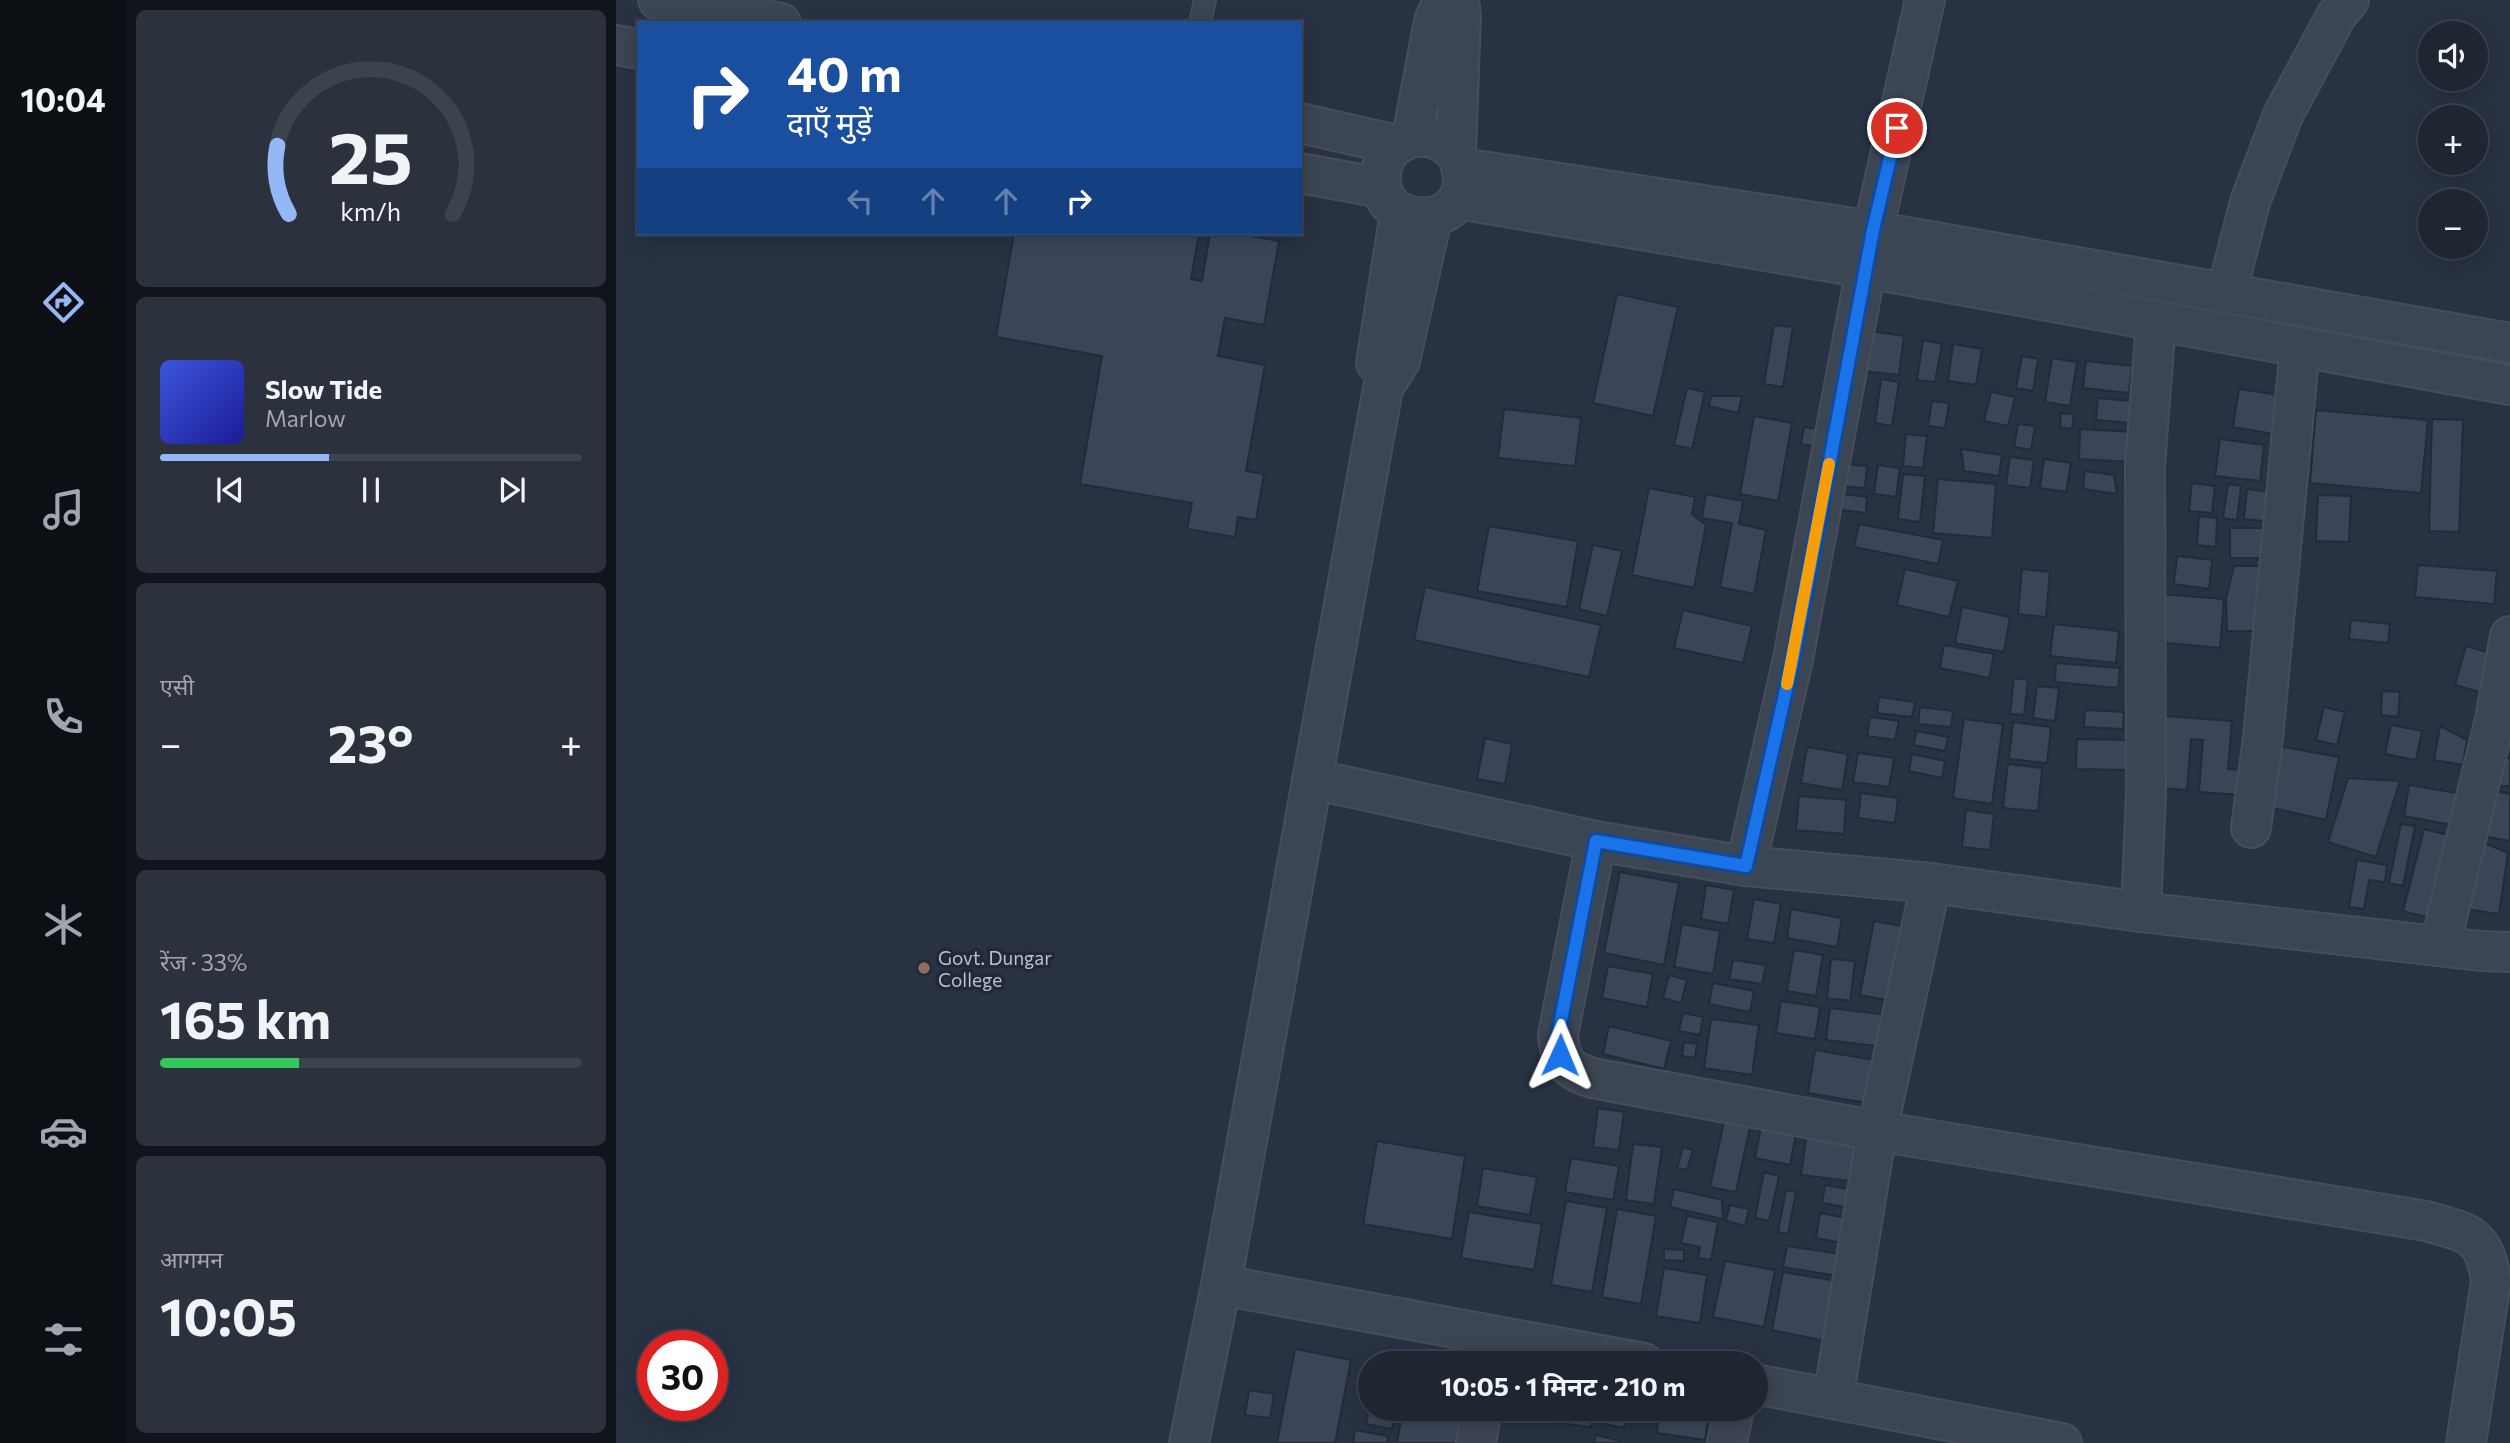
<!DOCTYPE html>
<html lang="hi">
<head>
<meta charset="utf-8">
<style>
	body { margin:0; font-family:Commissioner,"Noto Sans Devanagari",sans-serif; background:#2b323e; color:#f1f3f6; height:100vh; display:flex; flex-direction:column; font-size:26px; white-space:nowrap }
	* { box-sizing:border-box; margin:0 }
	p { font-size:23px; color:#a1a5ac }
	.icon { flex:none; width:38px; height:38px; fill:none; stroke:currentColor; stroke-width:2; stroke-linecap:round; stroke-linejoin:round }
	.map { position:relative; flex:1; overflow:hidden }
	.panel { display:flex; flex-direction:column; gap:10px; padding:10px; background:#10151c; width:490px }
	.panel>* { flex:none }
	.top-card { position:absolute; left:21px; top:21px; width:665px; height:214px; border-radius:0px; box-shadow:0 4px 18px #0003,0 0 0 2px #3c434d; background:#1a4fa0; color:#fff; overflow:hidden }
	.buttons { position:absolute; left:1802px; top:21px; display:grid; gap:14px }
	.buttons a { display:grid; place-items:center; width:70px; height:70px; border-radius:50%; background:#1e2632; box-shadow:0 4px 18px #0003,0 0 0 2px #3c434d; font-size:35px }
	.speed { position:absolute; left:21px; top:1330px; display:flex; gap:14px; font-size:35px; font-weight:700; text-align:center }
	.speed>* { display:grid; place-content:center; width:91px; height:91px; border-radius:50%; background:#1e2632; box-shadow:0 4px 18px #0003,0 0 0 2px #3c434d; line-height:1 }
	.speed .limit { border:10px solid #d22; background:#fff; color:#111 }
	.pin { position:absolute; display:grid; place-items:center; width:60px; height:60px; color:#fff; margin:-30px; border:4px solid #fff; border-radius:50%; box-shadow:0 2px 7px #0007 }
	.me { position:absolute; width:77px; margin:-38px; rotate:1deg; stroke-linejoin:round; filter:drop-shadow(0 0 5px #0008) }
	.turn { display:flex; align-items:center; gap:24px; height:147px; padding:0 35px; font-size:32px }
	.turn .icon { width:91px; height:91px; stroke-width:2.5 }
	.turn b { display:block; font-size:49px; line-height:60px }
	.lanes { display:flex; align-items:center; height:66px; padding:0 35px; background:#0003; justify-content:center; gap:35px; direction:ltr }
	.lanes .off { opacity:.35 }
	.big { font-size:52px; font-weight:700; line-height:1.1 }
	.panel .tile { flex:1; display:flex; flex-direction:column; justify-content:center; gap:10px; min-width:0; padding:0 24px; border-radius:10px; background:#2b323e }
	.panel .dial { align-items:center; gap:0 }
	.dial svg { height:182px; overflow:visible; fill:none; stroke:#3c434d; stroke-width:7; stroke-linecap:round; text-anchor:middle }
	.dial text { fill:#f1f3f6; stroke:none }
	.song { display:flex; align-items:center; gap:21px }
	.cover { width:84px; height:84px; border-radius:10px; background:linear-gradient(135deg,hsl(230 70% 55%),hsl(240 70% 35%)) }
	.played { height:7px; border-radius:4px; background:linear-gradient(90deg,#95b7f6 40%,#3c434d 40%) }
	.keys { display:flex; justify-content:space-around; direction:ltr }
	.heat { display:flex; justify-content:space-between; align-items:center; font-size:38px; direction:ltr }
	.charge { height:10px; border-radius:5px; background:linear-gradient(90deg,#34c759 33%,#3c434d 0) }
	.trip { position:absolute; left:742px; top:1351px; width:410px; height:70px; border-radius:35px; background:#1e2632; box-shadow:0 4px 18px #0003,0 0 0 2px #3c434d; font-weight:700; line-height:70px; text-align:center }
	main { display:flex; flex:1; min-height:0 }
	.menu { display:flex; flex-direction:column; width:126px; justify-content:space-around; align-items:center; background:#0c0f14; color:#a1a5ac }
	.menu .icon { width:49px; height:49px }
	.menu .active { color:#95b7f6 }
	.menu b { font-size:32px; color:#f1f3f6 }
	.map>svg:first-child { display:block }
	.building { fill:#3a4658; stroke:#232b3a; stroke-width:2 }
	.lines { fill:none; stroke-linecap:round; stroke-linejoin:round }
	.service-casing { stroke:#464d5c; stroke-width:24 }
	.minor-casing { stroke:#464d5c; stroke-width:42 }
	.tertiary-casing { stroke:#464d5c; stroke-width:42 }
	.service { stroke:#3c4552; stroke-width:21 }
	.minor { stroke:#3c4552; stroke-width:38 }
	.tertiary { stroke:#3c4552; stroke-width:38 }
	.route-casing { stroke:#114b97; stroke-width:18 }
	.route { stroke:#1a73e8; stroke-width:12 }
	.slow { stroke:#f59e0b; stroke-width:12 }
	.education-dot { fill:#8d6e63; stroke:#212938; stroke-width:2.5 }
	.labels { text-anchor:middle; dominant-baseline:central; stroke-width:7; stroke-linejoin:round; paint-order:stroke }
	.poi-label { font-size:19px; fill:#bac0cc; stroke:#212938; text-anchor:start }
</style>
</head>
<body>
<main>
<nav class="menu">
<b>10:04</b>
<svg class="icon active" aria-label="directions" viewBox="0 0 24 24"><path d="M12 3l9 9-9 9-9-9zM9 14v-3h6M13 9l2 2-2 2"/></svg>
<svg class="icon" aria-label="music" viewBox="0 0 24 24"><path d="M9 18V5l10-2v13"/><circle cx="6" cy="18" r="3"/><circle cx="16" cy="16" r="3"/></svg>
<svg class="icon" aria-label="phone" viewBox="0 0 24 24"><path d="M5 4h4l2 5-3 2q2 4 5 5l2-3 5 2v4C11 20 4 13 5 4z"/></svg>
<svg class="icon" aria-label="climate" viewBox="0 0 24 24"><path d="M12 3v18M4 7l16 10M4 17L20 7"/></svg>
<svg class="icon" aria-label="car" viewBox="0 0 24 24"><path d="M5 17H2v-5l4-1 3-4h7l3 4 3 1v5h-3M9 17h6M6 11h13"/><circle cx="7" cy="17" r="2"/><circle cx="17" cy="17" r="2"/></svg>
<svg class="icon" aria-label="filters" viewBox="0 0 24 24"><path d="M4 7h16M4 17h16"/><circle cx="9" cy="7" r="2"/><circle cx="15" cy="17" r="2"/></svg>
</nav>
<section class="panel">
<div class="tile dial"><svg viewBox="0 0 100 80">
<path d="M14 69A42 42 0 1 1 86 69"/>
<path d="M14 69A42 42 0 0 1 9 39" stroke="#95b7f6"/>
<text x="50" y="56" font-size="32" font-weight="700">25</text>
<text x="50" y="72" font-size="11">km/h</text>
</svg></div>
<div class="tile">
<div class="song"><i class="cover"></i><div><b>Slow Tide</b><p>Marlow</p></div></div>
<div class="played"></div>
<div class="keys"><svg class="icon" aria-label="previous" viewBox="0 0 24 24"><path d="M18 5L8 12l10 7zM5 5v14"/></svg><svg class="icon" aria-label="pause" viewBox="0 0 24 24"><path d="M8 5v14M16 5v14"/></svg><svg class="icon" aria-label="next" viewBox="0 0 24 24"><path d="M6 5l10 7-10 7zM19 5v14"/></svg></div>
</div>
<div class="tile"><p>एसी</p>
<div class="heat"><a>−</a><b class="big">23°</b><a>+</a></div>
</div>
<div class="tile"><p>रेंज · 33%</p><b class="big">165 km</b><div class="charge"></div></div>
<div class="tile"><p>आगमन</p><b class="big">10:05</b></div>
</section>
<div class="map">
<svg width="1894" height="1443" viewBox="0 0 1894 1443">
	<rect width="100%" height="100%" fill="#283243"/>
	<g class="building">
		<polygon points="398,233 583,233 575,279 586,281 594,233 616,233 663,241 648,325 609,318 602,356 649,365 630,471 648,474 640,520 622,517 619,537 571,529 576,503 464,484 486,356 380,337"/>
		<polygon points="1001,294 1062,307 1037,416 977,403"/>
		<polygon points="1158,325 1177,327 1167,387 1148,384"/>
		<polygon points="1254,331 1288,336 1283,375 1248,371"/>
		<polygon points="1307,340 1326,344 1319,382 1301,380"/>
		<polygon points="1337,344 1366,349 1360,385 1332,381"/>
		<polygon points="1406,356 1422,359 1417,391 1400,388"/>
		<polygon points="1436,358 1461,362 1454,406 1429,402"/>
		<polygon points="1470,361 1516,366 1513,393 1467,388"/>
		<polygon points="1265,379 1283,382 1276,426 1259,423"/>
		<polygon points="1071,388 1089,392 1076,449 1058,445"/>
		<polygon points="1623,389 1670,396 1664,435 1617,427"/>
		<polygon points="1375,392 1399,397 1392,426 1368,421"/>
		<polygon points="1095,396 1126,396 1122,413 1093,406"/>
		<polygon points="1482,398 1515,401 1513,423 1480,420"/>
		<polygon points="1316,401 1333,403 1329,428 1312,426"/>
		<polygon points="888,409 965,418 959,466 882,458"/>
		<polygon points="1700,410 1812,420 1805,493 1694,483"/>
		<polygon points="1445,413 1458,414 1456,429 1444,427"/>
		<polygon points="1138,416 1176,423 1162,501 1124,494"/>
		<polygon points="1816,419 1847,420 1843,532 1813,531"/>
		<polygon points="1402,424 1419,426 1415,450 1398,447"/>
		<polygon points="1188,427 1208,430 1205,447 1185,444"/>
		<polygon points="1464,429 1516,432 1515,462 1463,459"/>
		<polygon points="1290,434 1311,436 1307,468 1287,466"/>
		<polygon points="1604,439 1648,445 1644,481 1599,476"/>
		<polygon points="1345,449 1386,455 1383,476 1348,471"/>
		<polygon points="1394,457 1418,460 1414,488 1390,485"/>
		<polygon points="1428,459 1455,463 1450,492 1424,488"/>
		<polygon points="1227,464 1251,466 1249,488 1225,486"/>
		<polygon points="1262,465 1284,468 1280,497 1258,494"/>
		<polygon points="1469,471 1498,475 1501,494 1467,489"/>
		<polygon points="1287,474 1309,476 1304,522 1282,519"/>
		<polygon points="1322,479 1380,484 1376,538 1317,533"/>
		<polygon points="1576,483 1599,486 1596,513 1573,511"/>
		<polygon points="1612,484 1625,486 1621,520 1607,518"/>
		<polygon points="1033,488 1079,497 1076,514 1090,525 1078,588 1016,575"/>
		<polygon points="1631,489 1661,493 1658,522 1628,519"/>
		<polygon points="1090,494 1127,501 1123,524 1150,530 1138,594 1104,587 1116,523 1086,518"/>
		<polygon points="1227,494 1251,497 1250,513 1226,510"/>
		<polygon points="1702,495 1735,496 1733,542 1700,541"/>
		<polygon points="1583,516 1601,518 1600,547 1581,545"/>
		<polygon points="1243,524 1327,540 1322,564 1238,547"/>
		<polygon points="873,526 962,541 951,607 861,591"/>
		<rect x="1614" y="528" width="33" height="30"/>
		<polygon points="977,545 1006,551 991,616 963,609"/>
		<polygon points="1561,556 1596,560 1593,589 1558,584"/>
		<polygon points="1802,565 1881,571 1878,604 1799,597"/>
		<polygon points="1618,566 1653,566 1653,631 1611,631 1610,599"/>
		<polygon points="1289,569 1342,581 1333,617 1281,605"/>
		<polygon points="1406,569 1434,572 1430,617 1402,614"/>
		<polygon points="809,587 985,625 973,677 798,640"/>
		<polygon points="1545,594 1608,599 1604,648 1541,642"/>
		<polygon points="1346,607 1394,617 1388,652 1339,643"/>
		<polygon points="1067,610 1136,626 1127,663 1058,648"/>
		<polygon points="1735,620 1774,624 1772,643 1733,639"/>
		<polygon points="1438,624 1503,631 1500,663 1434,656"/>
		<polygon points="1328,645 1378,654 1373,678 1324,668"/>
		<polygon points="1850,646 1881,655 1870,694 1839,685"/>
		<polygon points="1440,663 1504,668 1502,688 1439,682"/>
		<polygon points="1398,678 1412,680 1408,715 1394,714"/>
		<polygon points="1421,686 1443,688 1439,721 1417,718"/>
		<polygon points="1766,691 1784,692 1782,717 1765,715"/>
		<polygon points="1263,697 1299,702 1296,717 1261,713"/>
		<polygon points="1304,707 1337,711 1335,727 1302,724"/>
		<polygon points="1708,707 1729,712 1721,745 1700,740"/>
		<polygon points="1469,710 1508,712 1507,729 1468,727"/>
		<polygon points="1548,716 1616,721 1612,769 1629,770 1627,795 1583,792 1587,740 1575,739 1571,790 1542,788"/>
		<polygon points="1254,717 1283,721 1279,740 1251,736"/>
		<polygon points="1348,719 1387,724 1376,804 1337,798"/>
		<polygon points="1397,722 1435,727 1431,763 1393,759"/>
		<polygon points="1775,725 1806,731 1800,760 1769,754"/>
		<polygon points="1824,726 1851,740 1847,765 1818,760"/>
		<polygon points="1300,731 1332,737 1329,751 1298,745"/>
		<polygon points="869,738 896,744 889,784 861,779"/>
		<polygon points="1461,739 1511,740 1511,770 1460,769"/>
		<polygon points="1656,745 1723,757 1710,820 1647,806"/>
		<polygon points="1191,747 1232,754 1226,790 1185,783"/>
		<polygon points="1242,753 1278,758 1273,787 1237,782"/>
		<polygon points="1296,754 1329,761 1326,778 1293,771"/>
		<polygon points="1881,758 1894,758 1894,786 1882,786"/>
		<polygon points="1392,764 1426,768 1422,811 1387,808"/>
		<polygon points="1732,778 1784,781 1760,857 1712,842"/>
		<polygon points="1793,785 1841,793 1836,825 1788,816"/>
		<polygon points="1868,789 1894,794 1894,841 1860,835"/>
		<polygon points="1245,793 1282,798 1279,823 1242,818"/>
		<polygon points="1183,796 1230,800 1228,834 1180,830"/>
		<polygon points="1350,810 1378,814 1374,850 1346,847"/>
		<polygon points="1785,824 1799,826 1787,886 1773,883"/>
		<polygon points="1808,829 1839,837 1818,919 1787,911"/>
		<polygon points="1859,839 1892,853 1883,914 1849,909"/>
		<polygon points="1741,860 1771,865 1769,882 1753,880 1748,909 1733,907"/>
		<polygon points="1004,872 1063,883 1048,965 988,953"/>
		<polygon points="1090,885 1118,890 1112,924 1085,919"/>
		<polygon points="1138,899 1165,904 1158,943 1131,939"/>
		<polygon points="1175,909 1226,918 1221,947 1171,938"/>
		<polygon points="1258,921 1295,928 1281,1002 1244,995"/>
		<polygon points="1066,924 1104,931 1097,974 1058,967"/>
		<polygon points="1178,950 1207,955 1200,996 1171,991"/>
		<polygon points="1215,959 1239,961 1234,1001 1211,998"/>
		<polygon points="1117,960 1150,965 1146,984 1113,979"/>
		<polygon points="992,966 1037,974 1031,1007 986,998"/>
		<polygon points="1053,975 1071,980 1065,1003 1047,998"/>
		<polygon points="1097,983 1138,991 1134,1012 1093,1004"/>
		<polygon points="1165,1001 1204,1007 1199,1039 1160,1033"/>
		<polygon points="1214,1008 1272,1015 1268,1047 1210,1040"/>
		<polygon points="1067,1013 1087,1017 1084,1035 1063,1031"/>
		<polygon points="1095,1019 1143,1025 1136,1075 1088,1068"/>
		<polygon points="993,1026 1055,1041 1048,1069 987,1054"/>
		<polygon points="1068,1042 1081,1044 1079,1058 1066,1056"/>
		<polygon points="1199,1050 1264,1061 1257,1104 1192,1093"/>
		<polygon points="982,1108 1008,1112 1003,1150 977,1147"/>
		<polygon points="1109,1117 1135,1122 1120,1192 1094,1187"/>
		<polygon points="1147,1117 1182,1124 1174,1165 1139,1158"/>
		<polygon points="1191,1132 1240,1140 1234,1181 1185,1175"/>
		<polygon points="761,1141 849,1156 836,1239 747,1224"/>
		<polygon points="1017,1144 1046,1147 1038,1204 1010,1200"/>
		<polygon points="1067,1147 1077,1150 1071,1170 1061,1168"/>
		<polygon points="955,1158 1003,1166 997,1200 949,1192"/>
		<polygon points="867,1168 921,1177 914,1215 861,1206"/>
		<polygon points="1148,1172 1163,1176 1153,1221 1139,1218"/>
		<polygon points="1209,1185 1244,1191 1241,1209 1206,1203"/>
		<polygon points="1058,1189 1106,1200 1107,1219 1054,1207"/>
		<polygon points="1170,1190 1180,1192 1172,1234 1162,1232"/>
		<polygon points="950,1201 991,1208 976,1292 935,1285"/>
		<polygon points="1114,1205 1133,1209 1129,1226 1110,1221"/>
		<polygon points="1001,1209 1040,1216 1025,1304 986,1297"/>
		<polygon points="853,1212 926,1224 918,1270 845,1258"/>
		<polygon points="1204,1213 1237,1219 1232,1244 1200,1238"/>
		<polygon points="1071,1216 1102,1222 1095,1260 1082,1258 1084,1247 1065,1243"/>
		<polygon points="1171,1246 1232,1255 1228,1277 1167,1267"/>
		<polygon points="1048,1249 1068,1250 1068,1261 1048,1260"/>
		<polygon points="1109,1261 1159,1270 1148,1327 1097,1317"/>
		<polygon points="1048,1268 1091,1275 1084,1323 1040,1316"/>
		<polygon points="1167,1272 1227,1282 1215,1342 1156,1330"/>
		<polygon points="679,1349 735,1360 719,1443 661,1443"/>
		<polygon points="633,1390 658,1394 654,1418 629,1415"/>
		<polygon points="754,1403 754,1409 780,1409 776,1429 750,1424"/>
		<polygon points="787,1409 853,1409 847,1443 781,1443"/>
		<polygon points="937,1409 977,1409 975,1427 935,1422"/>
		<polygon points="992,1409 1012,1409 1008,1428 989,1424"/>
		<polygon points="1043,1414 1092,1420 1089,1440 1041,1433"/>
		<polygon points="739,1430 772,1436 771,1443 737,1443"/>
		<polygon points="980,1435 1005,1441 1004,1443 978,1443"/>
	</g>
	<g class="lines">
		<defs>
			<polyline id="service" points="584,23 589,0"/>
			<g id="minor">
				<polyline points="1611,291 1634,202 1667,115 1720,16 1733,0"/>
				<polyline points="696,779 980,841 1130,866 1315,883 1525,912 1865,951 1894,952"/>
				<polyline points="1635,828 1647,738 1684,347"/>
				<path d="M 980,841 L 942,1035 C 945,1064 950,1068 976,1078 L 1261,1131 L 1810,1221 C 1852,1233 1868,1233 1875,1281 L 1850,1443"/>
				<polyline points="1130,866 1177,659 1257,231 1309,0"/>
				<polyline points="1525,912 1530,793 1529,466 1540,321"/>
				<polyline points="1824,946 1879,719 1894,636"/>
				<polyline points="605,1285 1028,1363"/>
				<polyline points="1139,1384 1446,1443"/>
				<polyline points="1217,1399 1261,1131 1315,883"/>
				<polyline points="860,1443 866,1409"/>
				<polyline points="1111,1443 1118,1409"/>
			</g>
			<g id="tertiary">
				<polyline points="42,0 165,23"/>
				<polyline points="0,45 23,49"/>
				<polyline points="684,123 781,145"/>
				<polyline points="796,137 818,21 827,0"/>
				<path d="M 840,153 C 832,146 823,138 812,137 C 795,134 774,145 768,161 C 741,236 878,239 840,153 L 845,16 L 843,0"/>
				<polyline points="846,168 1257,231 1894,343"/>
				<polyline points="684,173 766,188"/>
				<polyline points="842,199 1250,268 1894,385"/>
				<polyline points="760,363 784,213"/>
				<polyline points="573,1443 605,1285 767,388 784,361 816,218"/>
			</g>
		</defs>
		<use href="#service" class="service-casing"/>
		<use href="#minor" class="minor-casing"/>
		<use href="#tertiary" class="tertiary-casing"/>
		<use href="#service" class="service"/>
		<use href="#minor" class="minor"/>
		<use href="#tertiary" class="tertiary"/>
	</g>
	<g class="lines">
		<defs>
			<polyline id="route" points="944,1055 942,1035 980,841 1130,866 1177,659 1257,230 1281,128"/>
		</defs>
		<use href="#route" class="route-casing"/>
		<use href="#route" class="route"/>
		<polyline class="slow" points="1171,684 1213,464"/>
	</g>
	<circle class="education-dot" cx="308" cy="968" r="7"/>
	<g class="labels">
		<g class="poi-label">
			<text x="322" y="957">Govt. Dungar<tspan x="322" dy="22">College</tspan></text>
		</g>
	</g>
</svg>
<div class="buttons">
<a><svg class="icon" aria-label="sound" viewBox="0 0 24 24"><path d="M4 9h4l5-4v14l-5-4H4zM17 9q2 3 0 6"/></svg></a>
<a>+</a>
<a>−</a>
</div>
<div class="speed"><div class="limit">30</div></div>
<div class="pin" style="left:1281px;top:128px;background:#d93025"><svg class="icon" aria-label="arrive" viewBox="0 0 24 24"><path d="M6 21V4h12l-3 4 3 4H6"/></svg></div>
<svg class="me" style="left:944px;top:1055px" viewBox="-20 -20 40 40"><path d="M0-17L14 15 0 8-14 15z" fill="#1a73e8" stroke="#fff" stroke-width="4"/></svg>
<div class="trip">10:05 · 1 मिनट · 210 m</div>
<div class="top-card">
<div class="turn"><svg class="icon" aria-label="right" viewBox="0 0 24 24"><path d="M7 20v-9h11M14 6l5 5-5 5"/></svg><div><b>40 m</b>दाएँ मुड़ें</div></div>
<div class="lanes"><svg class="icon off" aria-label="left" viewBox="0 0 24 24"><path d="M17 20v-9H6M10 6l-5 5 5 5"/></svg><svg class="icon off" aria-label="ahead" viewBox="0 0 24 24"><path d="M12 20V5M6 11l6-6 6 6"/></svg><svg class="icon off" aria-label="ahead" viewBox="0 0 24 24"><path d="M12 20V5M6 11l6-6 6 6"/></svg><svg class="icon" aria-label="right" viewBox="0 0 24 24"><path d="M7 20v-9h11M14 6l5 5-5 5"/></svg></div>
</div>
</div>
</main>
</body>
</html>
